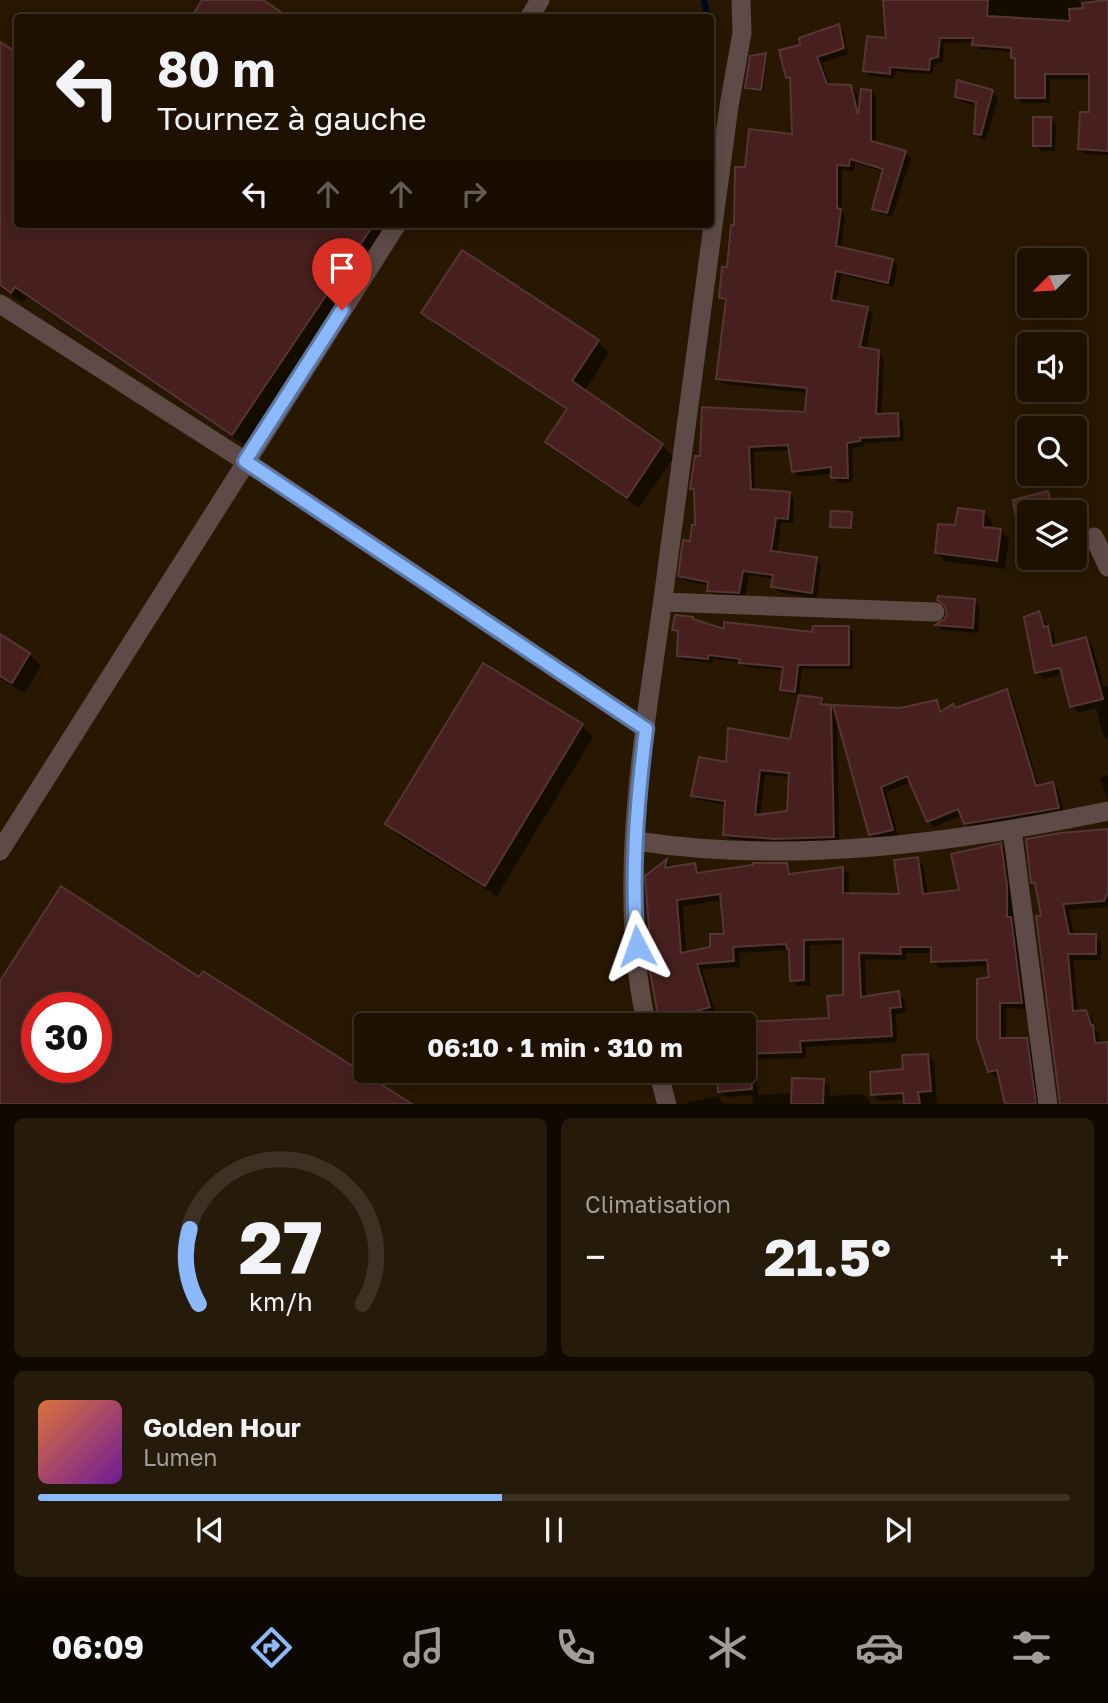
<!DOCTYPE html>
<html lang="fr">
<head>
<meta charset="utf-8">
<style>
	body { margin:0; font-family:"Golos Text",sans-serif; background:#261a0b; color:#f1f3f6; height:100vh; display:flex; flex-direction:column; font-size:26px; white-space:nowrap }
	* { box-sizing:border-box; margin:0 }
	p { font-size:23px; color:#a19d99 }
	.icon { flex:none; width:38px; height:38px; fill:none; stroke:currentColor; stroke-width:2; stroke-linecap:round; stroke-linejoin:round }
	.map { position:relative; height:1104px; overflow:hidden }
	.panel { display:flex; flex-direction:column; gap:14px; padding:14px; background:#100901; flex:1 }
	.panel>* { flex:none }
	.hud { position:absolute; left:14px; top:14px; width:700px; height:214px; border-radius:7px; box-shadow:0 4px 18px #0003,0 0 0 2px #3c3123; background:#1e1101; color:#f1f3f6; overflow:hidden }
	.needle { width:46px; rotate:246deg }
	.buttons { position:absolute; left:1017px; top:248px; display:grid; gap:14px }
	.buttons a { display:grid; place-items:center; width:70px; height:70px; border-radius:7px; background:#1e1101; box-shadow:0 4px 18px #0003,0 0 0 2px #3c3123; font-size:35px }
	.speed { position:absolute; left:21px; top:992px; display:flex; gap:14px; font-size:35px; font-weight:700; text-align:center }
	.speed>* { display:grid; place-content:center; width:91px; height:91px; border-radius:50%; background:#1e1101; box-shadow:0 4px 18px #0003,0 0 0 2px #3c3123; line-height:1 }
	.speed .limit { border:10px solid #d22; background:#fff; color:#111 }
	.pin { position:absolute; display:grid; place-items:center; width:60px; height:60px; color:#fff; margin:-72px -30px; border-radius:50% 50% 50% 0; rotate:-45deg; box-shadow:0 0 7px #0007 }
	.pin .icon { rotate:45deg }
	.me { position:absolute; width:77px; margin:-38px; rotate:356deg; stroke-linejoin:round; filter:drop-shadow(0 0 5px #0008) }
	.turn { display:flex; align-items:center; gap:24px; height:147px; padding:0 28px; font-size:32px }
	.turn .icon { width:91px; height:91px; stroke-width:2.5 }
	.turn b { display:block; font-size:49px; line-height:60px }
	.lanes { display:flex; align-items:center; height:66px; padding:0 28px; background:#0003; justify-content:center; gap:35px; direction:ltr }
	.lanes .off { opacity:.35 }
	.big { font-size:52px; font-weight:700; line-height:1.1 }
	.panel .card { flex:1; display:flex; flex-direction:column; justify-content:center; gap:10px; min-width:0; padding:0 24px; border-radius:10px; background:#261a0b }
	.panel .dial { align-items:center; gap:0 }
	.dial svg { height:182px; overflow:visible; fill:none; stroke:#3c3123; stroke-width:7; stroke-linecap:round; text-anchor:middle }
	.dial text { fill:#f1f3f6; stroke:none }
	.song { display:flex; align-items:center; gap:21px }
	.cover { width:84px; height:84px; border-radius:10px; background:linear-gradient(135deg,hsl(20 70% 55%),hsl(280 70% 35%)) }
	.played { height:7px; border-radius:4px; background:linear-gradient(90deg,#8cb9fc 45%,#3c3123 45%) }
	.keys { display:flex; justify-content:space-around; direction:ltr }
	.heat { display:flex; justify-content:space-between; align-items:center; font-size:38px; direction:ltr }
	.panel .tiles { flex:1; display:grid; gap:14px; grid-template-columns:1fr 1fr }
	.card:last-child { grid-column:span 2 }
	.trip { position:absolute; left:354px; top:1013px; width:402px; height:70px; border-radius:7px; background:#1e1101; box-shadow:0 4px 18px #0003,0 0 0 2px #3c3123; font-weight:700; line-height:70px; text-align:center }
	.tabs { display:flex; height:112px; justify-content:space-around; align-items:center; background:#0c0700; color:#a19d99 }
	.tabs .icon { width:49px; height:49px }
	.tabs .on { color:#8cb9fc }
	.tabs b { font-size:32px; color:#f1f3f6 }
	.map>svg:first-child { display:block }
	.shadow { fill:#0007; fill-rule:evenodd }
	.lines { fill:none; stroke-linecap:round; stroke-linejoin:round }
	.stream { stroke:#000a1c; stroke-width:6 }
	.building { fill:#461f1e; stroke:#553635; stroke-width:2; fill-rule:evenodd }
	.minor { stroke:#5e4b48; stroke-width:19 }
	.route-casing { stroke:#5b78a4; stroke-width:18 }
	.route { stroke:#8cb9fc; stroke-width:12 }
</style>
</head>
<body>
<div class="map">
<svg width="1108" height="1105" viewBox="0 0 1108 1105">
	<rect width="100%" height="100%" fill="#281701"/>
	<g class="shadow">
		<polygon points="885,0 1078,0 1078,2 1094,0 1097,3 1108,2 1108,155 1085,154 1080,148 1091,114 1091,79 1050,79 1050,103 1022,103 1017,98 1017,61 1013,57 1013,52 979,49 974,42 944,43 943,62 934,64 933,74 895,72 894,79 870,76 865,71 887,40"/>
		<polygon points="838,26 844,32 848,54 822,63 830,86 851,86 856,92 860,108 871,91 876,97 876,144 905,153 911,158 892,217 880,214 874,208 884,172 855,163 854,171 842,170 842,213 845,216 841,249 892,260 898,266 893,287 841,275 836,302 867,309 873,314 866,350 878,352 884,358 881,416 897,415 903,421 904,441 864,443 865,446 852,448 853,482 839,483 833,477 833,473 799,477 793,471 791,450 754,452 755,491 789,493 794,499 793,523 781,523 777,554 816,559 821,564 817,598 779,592 773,587 774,579 749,575 745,597 714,596 709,590 710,586 686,581 680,576 696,527 695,491 692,488 696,457 806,413 808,393 724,384 718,379 727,304 721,298 747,169 794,136 792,82 788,77 802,46"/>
		<polygon points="0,44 18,224 393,224 244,445 27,297 23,303 0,288"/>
		<polygon points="765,55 767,57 763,92 749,90 746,88"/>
		<polygon points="958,83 993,92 998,98 986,140 981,139 976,133 978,106 962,102 957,96"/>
		<polygon points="1050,119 1056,124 1055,151 1041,151 1035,145"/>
		<polygon points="423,312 598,341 609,353 584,392 662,445 674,457 639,508 558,453 547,442 568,411 435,324"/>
		<polygon points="983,512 992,521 992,529 1000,530 1009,539 1005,569 945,561 936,552 956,527"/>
		<polygon points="851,514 853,516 852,530 834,528 832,526"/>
		<polygon points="975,601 980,606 978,633 942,630 938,625"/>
		<polygon points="1039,613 1054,634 1056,647 1086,639 1092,645 1104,687 1108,686 1108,740 1103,735 1096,708 1078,713 1072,706 1063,674 1043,679 1036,672"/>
		<polygon points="696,622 725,631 813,634 848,628 853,632 853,669 802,669 799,695 786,694 782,689 784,670 745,667 741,662 713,659 713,663 683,660 678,656 678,634 674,629"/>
		<polygon points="0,637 29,654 41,666 24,693 0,678"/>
		<polygon points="1007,691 1012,696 1039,787 1052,784 1058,790 1064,813 971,829 962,815 934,827 928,821 911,782 886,792 898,835 876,840 870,834 836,707 900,709 936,702 943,712 956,710"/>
		<path d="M 821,700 L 837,713 L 839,842 L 780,843 L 730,839 L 725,834 L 726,805 L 698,800 L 693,795 L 728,764 L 792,741 ZM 765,775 L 791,777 L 789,812 L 760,816 Z"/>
		<polygon points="582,725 593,737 497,896 399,836 387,824"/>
		<polygon points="1108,775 1108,800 1100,778"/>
		<polygon points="1108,829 1108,907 1069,910 1074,935 1095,935 1101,942 1101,960 1073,960 1078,1012 1086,1012 1092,1018 1095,1030 1099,1033 1100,1045 1108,1044 1108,1105 1062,1105 1038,918 1043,917 1038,887 1033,882"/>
		<path d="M 1001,845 L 1007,851 L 1013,893 L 1013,921 L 1017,925 L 1028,1009 L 1006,1008 L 1006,1040 L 1026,1040 L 1033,1047 L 1040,1105 L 1007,1105 L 1001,1076 L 996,1077 L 989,1071 L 990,966 L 939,968 L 933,962 L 933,953 L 906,953 L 906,960 L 865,959 L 866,998 L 898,993 L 904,1000 L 906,1013 L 896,1014 L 897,1042 L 806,1047 L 806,1058 L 755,1059 L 758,1095 L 793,1093 L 823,1081 L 830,1087 L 829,1096 L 864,1094 L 870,1101 L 871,1105 L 753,1105 L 752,1095 L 726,1097 L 720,1091 L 718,1071 L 744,1071 L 744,1026 L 715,1026 L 715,1021 L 746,1019 L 750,1023 L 831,1020 L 845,997 L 845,944 L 810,945 L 810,986 L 798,986 L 791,980 L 791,950 L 739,953 L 740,967 L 702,969 L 715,1013 L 673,1026 L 665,1026 L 660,1021 L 647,877 L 667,862 L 674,869 L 695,865 L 701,874 L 786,865 L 794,876 L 843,869 L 849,875 L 849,895 L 901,895 L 917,859 L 923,865 L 928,895 L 961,891 ZM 722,900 L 726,935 L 712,948 L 686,954 L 683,906 Z"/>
		<path d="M 204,974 L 409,1105 L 0,1105 L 0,984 L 200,979 ZM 37,1008 L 96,1008 L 96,1068 L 37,1068 Z"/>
		<polygon points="928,1055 934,1062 937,1105 906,1105 906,1099 879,1101 873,1094"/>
		<polygon points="718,1096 724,1105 687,1105 687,1102"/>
	</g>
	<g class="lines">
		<polyline class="stream" points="704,0 708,18"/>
	</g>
	<g class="building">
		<polygon points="202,0 263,0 290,18 191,18"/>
		<polygon points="883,0 988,0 987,16 1070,21 1069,9 1083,8 1082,3 1108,0 1108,151 1078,149 1080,112 1089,112 1089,74 1045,74 1045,98 1015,98 1015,58 1011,58 1011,48 972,45 973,38 940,38 938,57 930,59 929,70 890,67 890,74 863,71 867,36 886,38"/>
		<polygon points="839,24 844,48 817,57 827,84 851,85 858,115 861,89 871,90 871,141 906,151 887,213 872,209 883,169 850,159 849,166 837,165 837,208 841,209 836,246 893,259 888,283 836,271 831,300 868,307 860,347 879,350 876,414 898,413 899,436 860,438 860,441 847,443 848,478 831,478 831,467 792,472 788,445 749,447 751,489 790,492 788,519 776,518 771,551 817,557 812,593 771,587 773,575 743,571 739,593 707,591 708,582 678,576 683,540 690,541 692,525 695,525 694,489 690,489 695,456 700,456 702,407 805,412 807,388 716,379 726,299 719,298 722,267 727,267 731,225 734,225 735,167 745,167 749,129 792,134 790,77 786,78 779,50 800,45 799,38"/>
		<polygon points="0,42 18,53 18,224 374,224 232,435 15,287 11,293 0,285"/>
		<polygon points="766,53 761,90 745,88 750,56"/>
		<polygon points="957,80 993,90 981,135 974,134 976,102 955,97"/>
		<rect x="1033" y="117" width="18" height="29"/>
		<polygon points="462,250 599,340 572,381 663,444 627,498 545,442 567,409 421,313"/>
		<polygon points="1048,491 1054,513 1029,513 1029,546 1021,546 1013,500"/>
		<polygon points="958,508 984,511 983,527 1001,529 997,561 935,553 938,524 955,525"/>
		<polygon points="831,511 852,512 851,528 830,527"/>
		<polygon points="938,596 975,599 973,628 935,625 945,619 947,613 945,606 937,600"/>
		<polygon points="1039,611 1044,627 1048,626 1052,646 1086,637 1103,699 1070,707 1060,668 1035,673 1024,617"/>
		<polygon points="675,615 693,617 693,619 724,629 724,622 812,632 813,626 849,626 849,665 798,665 795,692 780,690 783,667 739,663 740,659 709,655 708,659 677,656 678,631 672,630"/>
		<polygon points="0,634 30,653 12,683 0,676"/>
		<polygon points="483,663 583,724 485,886 385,824"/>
		<polygon points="1007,689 1036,786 1053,782 1059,808 964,824 958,809 927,822 907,776 881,787 893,830 869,835 833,705 900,708 937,700 940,712 953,704 955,708"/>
		<path d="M 799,695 L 822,698 L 821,704 L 831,705 L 834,837 L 774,839 L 723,835 L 725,801 L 691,796 L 699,757 L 726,762 L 728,728 L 790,739 ZM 760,770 L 789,773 L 787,811 L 755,815 Z"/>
		<polygon points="1108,829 1108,892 1104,901 1063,904 1069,934 1096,934 1096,954 1068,954 1073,1011 1086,1010 1091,1025 1093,1025 1095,1043 1108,1042 1108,1104 1060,1104 1036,916 1041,916 1035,883 1031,883 1026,839 1060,833"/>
		<path d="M 1001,843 L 1007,885 L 1007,917 L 1011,917 L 1022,1003 L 1000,1003 L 1000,1038 L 1027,1038 L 1036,1104 L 1005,1104 L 997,1070 L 988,1072 L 977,1038 L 977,979 L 989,977 L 987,960 L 931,962 L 931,947 L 900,947 L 901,954 L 859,953 L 861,997 L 899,991 L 901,1007 L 890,1008 L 892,1036 L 800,1041 L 801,1052 L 744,1054 L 744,1022 L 829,1018 L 827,996 L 843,995 L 843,939 L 804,940 L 804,980 L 790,981 L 789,949 L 787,949 L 786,944 L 733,947 L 734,961 L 697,964 L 710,1007 L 659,1022 L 650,971 L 647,941 L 650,941 L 645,876 L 667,859 L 665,868 L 695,863 L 697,873 L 753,865 L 753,863 L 787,863 L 789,874 L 843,867 L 843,893 L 899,894 L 894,860 L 918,857 L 923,894 L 959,890 L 951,854 ZM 720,894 L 724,934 L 710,934 L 710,947 L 681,953 L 677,900 Z"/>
		<path d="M 61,886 L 199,977 L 203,971 L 412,1104 L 0,1104 L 0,981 ZM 37,1008 L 96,1008 L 96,1068 L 37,1068 Z"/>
		<polygon points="928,1054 931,1091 918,1092 920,1104 904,1104 903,1093 871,1095 870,1072 903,1069 902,1055"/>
		<polygon points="717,1071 751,1071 752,1089 718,1092"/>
		<polygon points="792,1078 824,1079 823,1104 791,1104"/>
	</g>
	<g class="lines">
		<g class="minor">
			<polyline points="529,18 540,0"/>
			<polyline points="0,304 245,461 646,729"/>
			<polyline points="1094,537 1108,567"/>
			<polyline points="663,602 935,612"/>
			<polyline points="1012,830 1048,1105"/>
			<path d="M 636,841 C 794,865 953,843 1108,811"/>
			<polyline points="0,851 397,224"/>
			<path d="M 647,1026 C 614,884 646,726 665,584 C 687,424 708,265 729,106 L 742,33 L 741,0"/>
			<polyline points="658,1071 667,1105"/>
		</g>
	</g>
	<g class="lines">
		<defs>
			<path id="route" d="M 342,310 L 245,461 L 646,729 C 637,801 631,873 637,946"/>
		</defs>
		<use href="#route" class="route-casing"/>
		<use href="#route" class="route"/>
	</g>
</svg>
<div class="buttons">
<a><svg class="needle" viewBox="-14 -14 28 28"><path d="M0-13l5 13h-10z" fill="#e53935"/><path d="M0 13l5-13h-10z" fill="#a19d99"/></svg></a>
<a><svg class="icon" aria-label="sound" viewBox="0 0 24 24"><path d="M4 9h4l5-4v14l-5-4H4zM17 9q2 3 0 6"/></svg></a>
<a><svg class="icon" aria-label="search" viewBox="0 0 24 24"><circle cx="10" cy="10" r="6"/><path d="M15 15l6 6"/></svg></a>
<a><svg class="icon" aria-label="layers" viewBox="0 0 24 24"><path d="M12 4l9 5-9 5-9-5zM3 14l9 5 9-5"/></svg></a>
</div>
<div class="speed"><div class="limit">30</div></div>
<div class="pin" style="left:342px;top:310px;background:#d93025"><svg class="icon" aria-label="arrive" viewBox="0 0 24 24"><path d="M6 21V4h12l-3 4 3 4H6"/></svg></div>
<svg class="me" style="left:637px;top:946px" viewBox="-20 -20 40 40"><path d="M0-17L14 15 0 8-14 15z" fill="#8cb9fc" stroke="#fff" stroke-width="4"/></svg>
<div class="trip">06:10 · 1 min · 310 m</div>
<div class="hud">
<div class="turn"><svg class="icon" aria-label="left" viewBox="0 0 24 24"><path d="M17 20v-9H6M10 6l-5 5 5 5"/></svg><div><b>80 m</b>Tournez à gauche</div></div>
<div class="lanes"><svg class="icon" aria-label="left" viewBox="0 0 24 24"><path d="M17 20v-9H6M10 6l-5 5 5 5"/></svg><svg class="icon off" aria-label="ahead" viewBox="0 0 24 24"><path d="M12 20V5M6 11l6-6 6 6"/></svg><svg class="icon off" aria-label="ahead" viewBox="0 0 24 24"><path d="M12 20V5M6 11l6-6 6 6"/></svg><svg class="icon off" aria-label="right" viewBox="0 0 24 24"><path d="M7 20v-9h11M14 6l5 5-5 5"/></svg></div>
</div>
</div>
<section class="panel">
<div class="tiles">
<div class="card dial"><svg viewBox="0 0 100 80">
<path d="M14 69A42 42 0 1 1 86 69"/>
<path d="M14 69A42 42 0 0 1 10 36" stroke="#8cb9fc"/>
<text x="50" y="56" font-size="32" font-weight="700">27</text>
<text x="50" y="72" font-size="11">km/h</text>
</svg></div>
<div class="card"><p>Climatisation</p>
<div class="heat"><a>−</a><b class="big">21.5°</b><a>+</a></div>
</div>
<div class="card">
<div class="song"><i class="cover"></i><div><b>Golden Hour</b><p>Lumen</p></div></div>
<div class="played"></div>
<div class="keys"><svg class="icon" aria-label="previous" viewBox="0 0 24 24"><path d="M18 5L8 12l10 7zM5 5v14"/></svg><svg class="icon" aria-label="pause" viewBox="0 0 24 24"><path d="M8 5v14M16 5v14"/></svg><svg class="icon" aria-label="next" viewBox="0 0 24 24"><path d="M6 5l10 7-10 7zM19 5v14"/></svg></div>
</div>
</div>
</section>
<nav class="tabs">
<b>06:09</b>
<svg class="icon on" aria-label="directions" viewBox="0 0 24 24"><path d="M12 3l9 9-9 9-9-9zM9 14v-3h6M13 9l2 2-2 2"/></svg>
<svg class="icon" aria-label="music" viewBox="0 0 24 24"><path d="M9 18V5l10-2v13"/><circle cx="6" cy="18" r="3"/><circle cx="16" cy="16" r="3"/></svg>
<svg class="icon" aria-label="phone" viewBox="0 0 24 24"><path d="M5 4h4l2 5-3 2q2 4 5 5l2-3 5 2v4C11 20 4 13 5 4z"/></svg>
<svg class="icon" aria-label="climate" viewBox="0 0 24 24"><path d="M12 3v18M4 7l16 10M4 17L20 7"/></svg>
<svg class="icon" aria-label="car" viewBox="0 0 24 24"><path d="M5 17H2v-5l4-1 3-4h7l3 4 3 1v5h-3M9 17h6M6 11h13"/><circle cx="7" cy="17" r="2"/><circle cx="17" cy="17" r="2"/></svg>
<svg class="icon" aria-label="filters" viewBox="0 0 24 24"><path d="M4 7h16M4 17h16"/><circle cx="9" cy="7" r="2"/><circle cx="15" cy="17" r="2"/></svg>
</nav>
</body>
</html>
